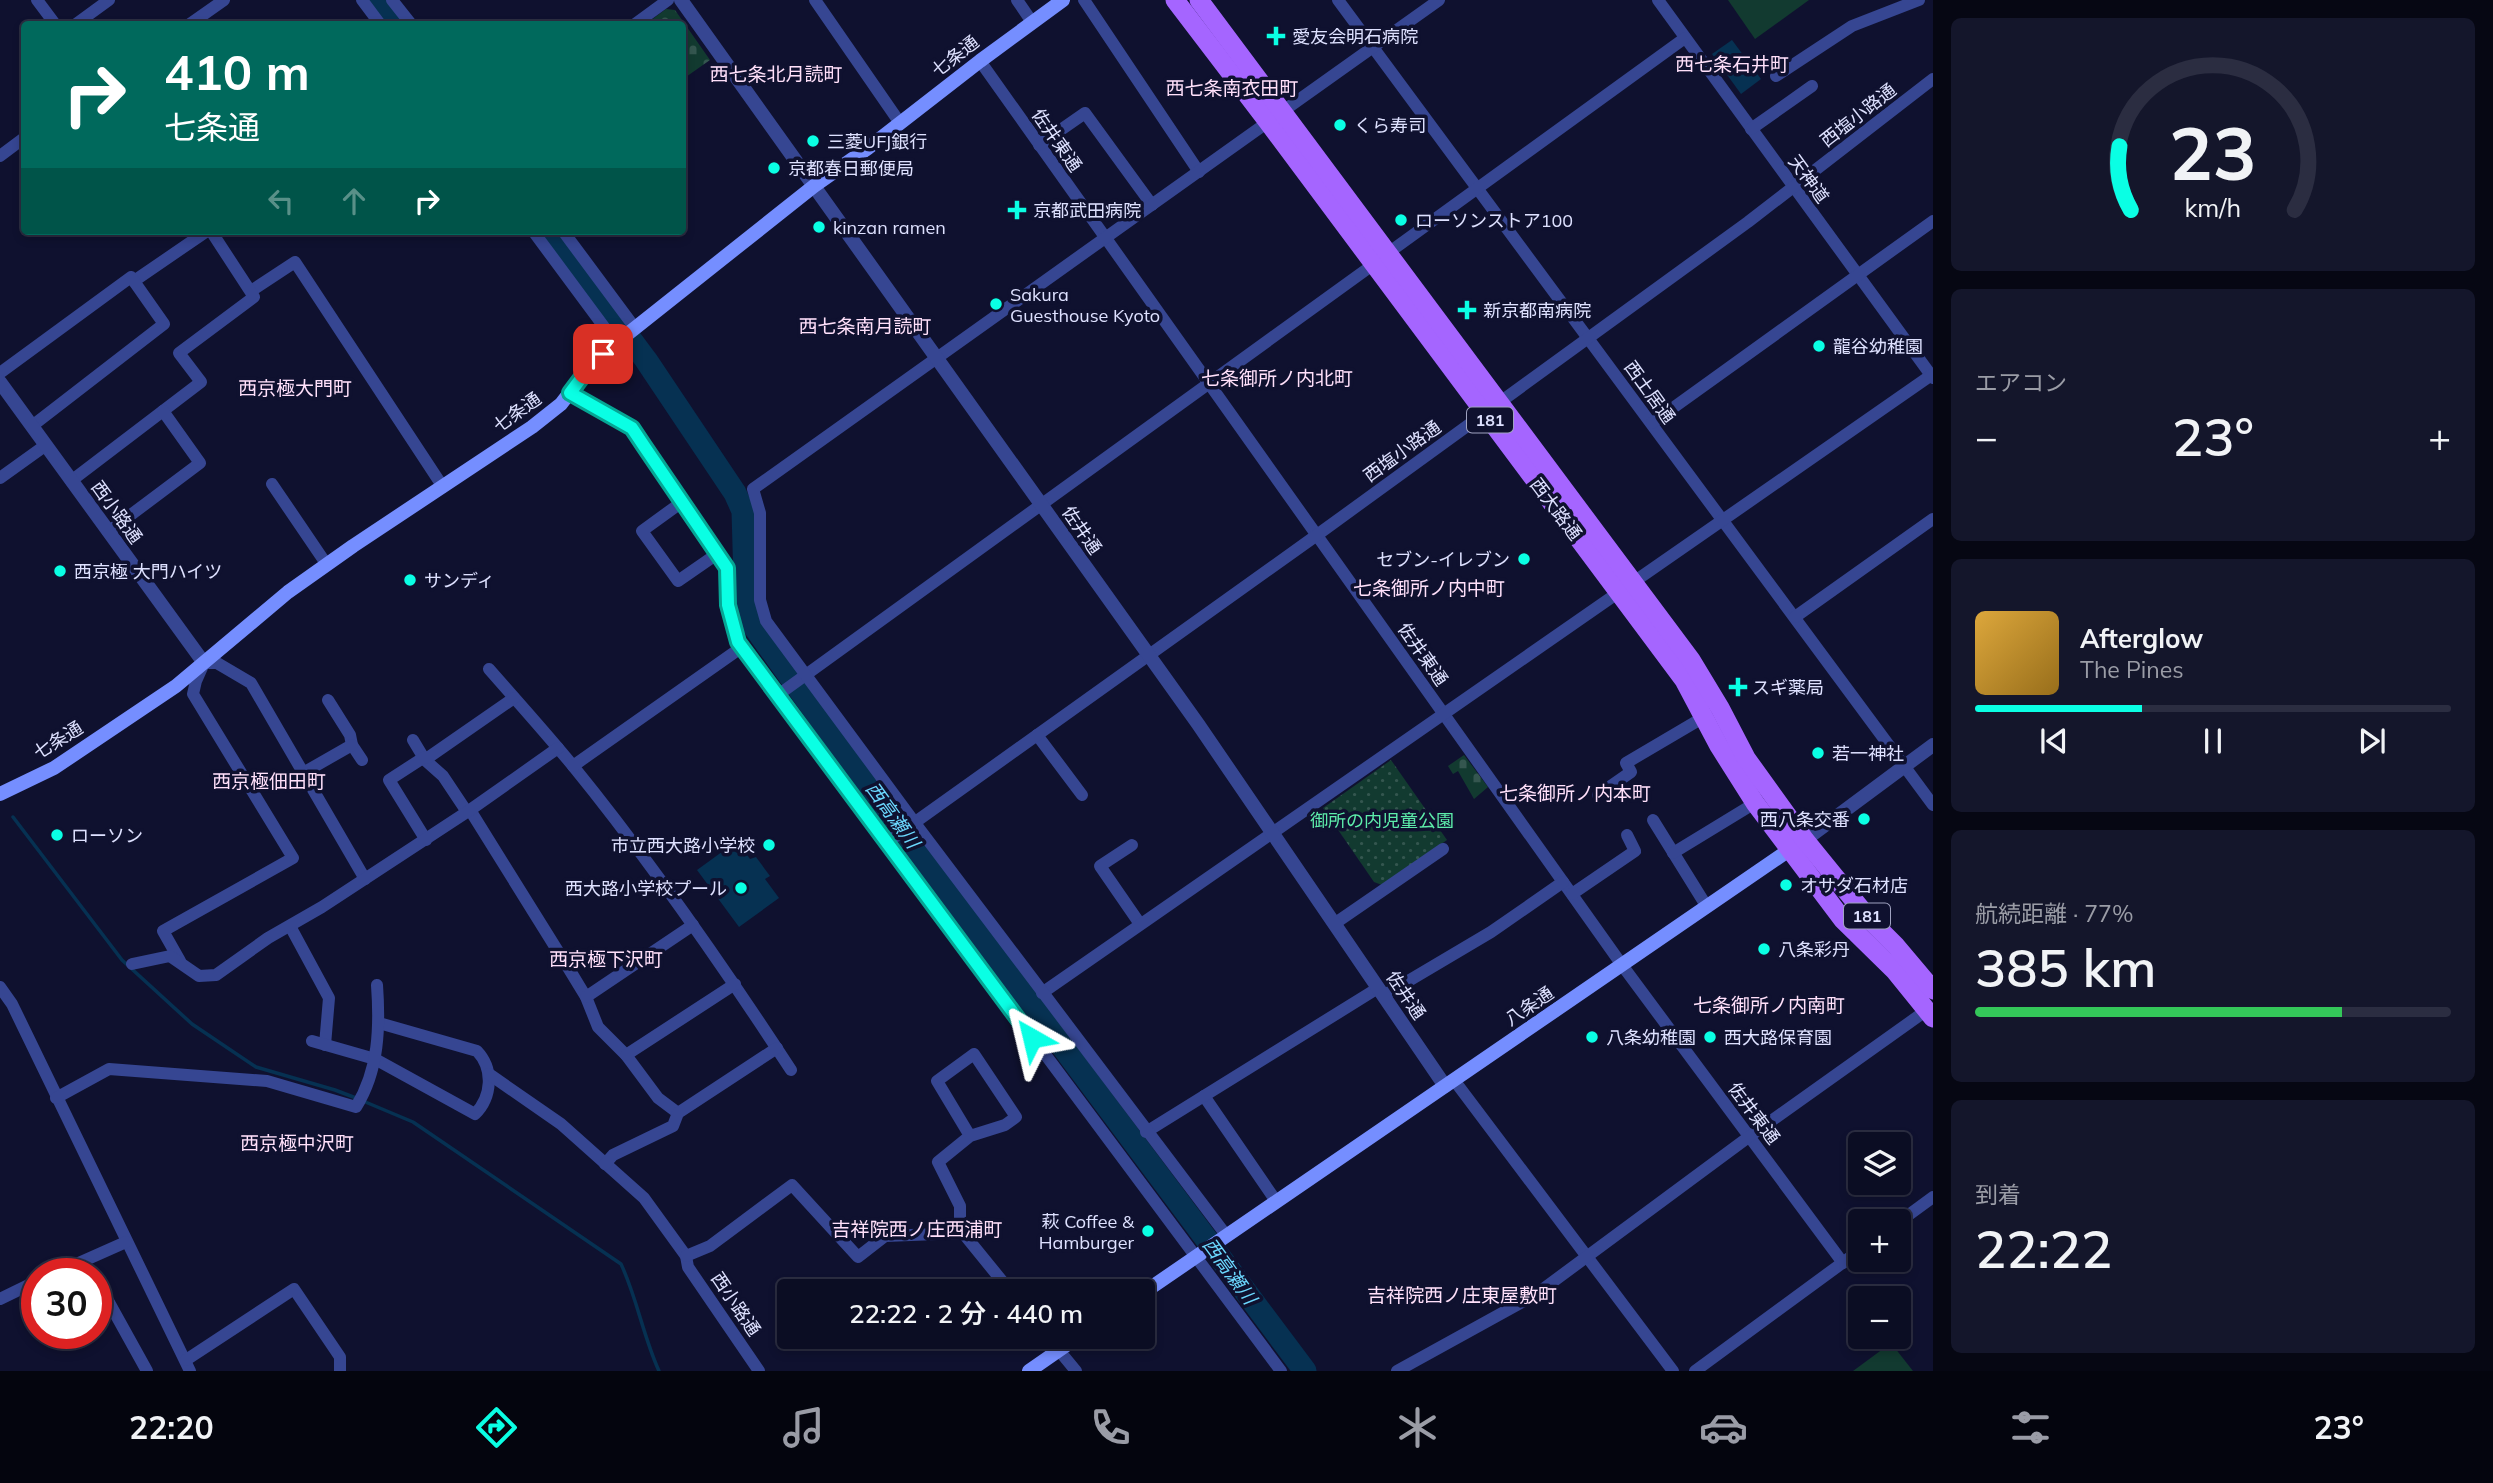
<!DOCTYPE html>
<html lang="ja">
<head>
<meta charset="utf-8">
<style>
	body { margin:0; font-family:Mulish,"Noto Sans JP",sans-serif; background:#14162b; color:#f1f3f6; height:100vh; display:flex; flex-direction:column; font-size:26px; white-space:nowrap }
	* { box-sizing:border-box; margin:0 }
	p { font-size:23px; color:#9a9ca6 }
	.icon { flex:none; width:38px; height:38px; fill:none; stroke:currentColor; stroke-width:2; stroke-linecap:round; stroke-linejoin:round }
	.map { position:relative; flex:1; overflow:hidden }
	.sheet { display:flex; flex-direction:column; gap:18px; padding:18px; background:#060713; width:560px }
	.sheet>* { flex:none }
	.banner { position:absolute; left:21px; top:21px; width:665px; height:214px; border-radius:7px; box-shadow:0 4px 10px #0003,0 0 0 2px #2b2d41; background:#00695c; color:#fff; overflow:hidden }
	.tools { position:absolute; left:1848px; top:1132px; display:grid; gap:14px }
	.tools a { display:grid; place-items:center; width:63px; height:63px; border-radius:7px; background:#0b0d23; box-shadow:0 4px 10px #0003,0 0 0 2px #2b2d41; font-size:35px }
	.speed { position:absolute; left:21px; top:1258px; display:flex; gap:14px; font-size:35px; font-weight:700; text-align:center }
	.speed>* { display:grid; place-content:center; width:91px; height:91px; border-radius:50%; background:#0b0d23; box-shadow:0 4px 10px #0003,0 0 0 2px #2b2d41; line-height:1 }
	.speed .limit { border:10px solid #d22; background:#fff; color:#111 }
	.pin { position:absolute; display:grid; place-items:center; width:60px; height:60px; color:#fff; margin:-30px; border-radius:14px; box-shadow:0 4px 10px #0006 }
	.me { position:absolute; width:77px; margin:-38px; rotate:323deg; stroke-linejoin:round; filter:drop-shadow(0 0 5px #0008) }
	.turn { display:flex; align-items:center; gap:24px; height:147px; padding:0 28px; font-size:32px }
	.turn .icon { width:91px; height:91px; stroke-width:2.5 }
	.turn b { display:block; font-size:49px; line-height:60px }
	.lanes { display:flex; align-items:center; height:66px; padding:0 28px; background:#0003; justify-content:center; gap:35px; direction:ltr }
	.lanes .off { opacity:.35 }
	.big { font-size:52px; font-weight:600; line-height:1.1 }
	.sheet .tile { flex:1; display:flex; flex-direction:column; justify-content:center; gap:10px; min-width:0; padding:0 24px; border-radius:10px; background:#14162b }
	.sheet .dial { align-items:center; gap:0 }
	.dial svg { height:182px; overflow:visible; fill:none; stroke:#2b2d41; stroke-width:7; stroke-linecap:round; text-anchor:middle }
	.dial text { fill:#f1f3f6; stroke:none }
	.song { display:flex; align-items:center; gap:21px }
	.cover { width:84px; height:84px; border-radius:10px; background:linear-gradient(135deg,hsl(40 70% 55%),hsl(40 70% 35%)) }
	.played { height:7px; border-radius:4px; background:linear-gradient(90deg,#0affe4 35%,#2b2d41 35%) }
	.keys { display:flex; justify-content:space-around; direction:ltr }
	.heat { display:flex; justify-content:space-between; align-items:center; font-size:38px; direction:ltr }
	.charge { height:10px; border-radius:5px; background:linear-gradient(90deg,#34c759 77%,#2b2d41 0) }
	.trip { position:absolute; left:777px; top:1279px; width:378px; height:70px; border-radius:7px; background:#0b0d23; box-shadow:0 4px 10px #0003,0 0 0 2px #2b2d41; font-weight:600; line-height:70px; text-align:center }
	.dock { display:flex; height:112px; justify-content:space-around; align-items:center; background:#04050e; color:#9a9ca6 }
	.dock .icon { width:49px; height:49px }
	.dock .on { color:#0affe4 }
	.dock b { font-size:32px; color:#f1f3f6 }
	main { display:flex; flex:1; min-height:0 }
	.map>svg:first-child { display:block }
	.green { fill:#123a30 }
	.cemetery { fill:url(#cemetery-stones) }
	.park { fill:url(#park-dots) }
	.water { fill:#063152 }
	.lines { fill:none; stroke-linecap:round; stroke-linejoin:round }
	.stream { stroke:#063152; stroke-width:3.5 }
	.river { stroke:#063152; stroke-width:23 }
	.minor { stroke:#364692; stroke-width:12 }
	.tertiary { stroke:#364692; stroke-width:14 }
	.secondary { stroke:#758eff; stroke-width:14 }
	.primary { stroke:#a565ff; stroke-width:19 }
	.route-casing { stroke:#06a694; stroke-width:18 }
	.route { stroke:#0affe4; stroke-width:12 }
	.poi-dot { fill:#0affe4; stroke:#0f112f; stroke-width:2.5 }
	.labels { text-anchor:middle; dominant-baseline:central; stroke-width:7; stroke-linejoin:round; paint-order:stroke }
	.shield { fill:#0f112f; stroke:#a0a3c1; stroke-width:2 }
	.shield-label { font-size:16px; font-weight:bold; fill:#dee1ff }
	.poi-label { font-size:18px; fill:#dee1ff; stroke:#0f112f; text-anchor:start }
	.street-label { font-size:18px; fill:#dee1ff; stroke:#0f112f }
	.park-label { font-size:18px; fill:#5decaa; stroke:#0f112f }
	.neighbourhood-label { font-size:19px; fill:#ffe0fa; stroke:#0f112f }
	.water-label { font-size:19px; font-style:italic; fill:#6cd9ff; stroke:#0f112f }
</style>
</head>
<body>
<main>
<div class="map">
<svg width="1933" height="1371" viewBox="0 0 1933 1371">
	<defs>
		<pattern id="cemetery-stones" width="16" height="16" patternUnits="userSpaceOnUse" patternTransform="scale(1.75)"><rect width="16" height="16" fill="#123a30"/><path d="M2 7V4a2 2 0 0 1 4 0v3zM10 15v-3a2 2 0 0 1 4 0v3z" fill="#34564f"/></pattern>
		<pattern id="park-dots" width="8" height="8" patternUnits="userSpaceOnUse" patternTransform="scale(1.75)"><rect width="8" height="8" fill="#123a30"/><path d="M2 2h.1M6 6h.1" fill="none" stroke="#34564f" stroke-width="1.8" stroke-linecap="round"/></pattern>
	</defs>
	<rect width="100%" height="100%" fill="#0f112f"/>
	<g class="green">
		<polygon points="1728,0 1809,0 1755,39"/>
		<polygon points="1891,1343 1913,1371 1853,1371"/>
	</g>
	<g class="cemetery">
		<polygon points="666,9 675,10 710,60 683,79 682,24 646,24"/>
		<polygon points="1464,755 1488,787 1474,799 1458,771 1453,774 1448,766"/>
	</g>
	<polygon class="park" points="1391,760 1447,840 1382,885 1374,882 1323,808"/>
	<g class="water">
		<polygon points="1732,40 1761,79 1741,94 1712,54"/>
		<polygon points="737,841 750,859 756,857 770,876 765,879 779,898 739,927 697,870"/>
	</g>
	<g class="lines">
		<g class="stream">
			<polyline points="13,817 122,960 192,1024 256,1067 335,1090 356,1098"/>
			<path d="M 363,1101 L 413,1122 L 621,1264 C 637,1298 643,1336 659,1371"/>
		</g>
		<g class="river">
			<polyline points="378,0 396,24"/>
			<polyline points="550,231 646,360 735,493 743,511 745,581 751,622 885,809 1305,1371"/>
		</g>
		<g class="minor">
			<polyline points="37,0 55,24"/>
			<polyline points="362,0 380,24"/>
			<polyline points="392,0 411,24"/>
			<polyline points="815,0 900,123"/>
			<polyline points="1017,0 1032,22"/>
			<polyline points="1084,0 1199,172"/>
			<polyline points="1338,0 1933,805"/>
			<polyline points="1658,0 1933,378"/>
			<polyline points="76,24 109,0"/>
			<polyline points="190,24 224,0"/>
			<polyline points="635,24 668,0"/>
			<polyline points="980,61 1622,965 1843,1263"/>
			<polyline points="1776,76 1852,26 1919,0"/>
			<polyline points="1751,129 1812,86"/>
			<polyline points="1039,145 1085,113 1152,205"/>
			<polyline points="0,156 24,138"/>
			<polyline points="533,231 616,343"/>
			<polyline points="563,231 635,328"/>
			<polyline points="1388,253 1685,38"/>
			<polyline points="134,281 207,231"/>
			<polyline points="251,291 295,262 443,487"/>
			<polyline points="0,373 131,277 164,324 32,426"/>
			<polyline points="570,393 632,428 727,568 728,605 738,642 1281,1371"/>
			<polyline points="1652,423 1933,221"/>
			<polyline points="0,478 46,445"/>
			<polyline points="71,481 201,382 179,353 254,297 211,231"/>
			<polyline points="272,484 327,565"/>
			<polyline points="682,502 642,531 678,581 717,554"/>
			<polyline points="108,532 200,463 163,411"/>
			<polyline points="1795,617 1933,519"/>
			<path d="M 489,669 C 517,701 546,733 573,766 C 652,863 723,966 791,1070"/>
			<polyline points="778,695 1374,264"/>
			<polyline points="328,700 350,735 352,745 362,760"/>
			<polyline points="1037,735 1082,795"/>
			<polyline points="413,740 425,760 443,776 467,812"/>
			<polyline points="573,766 742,647"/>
			<polyline points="303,773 352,745"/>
			<polyline points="1598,795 1631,772 1626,763 1704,717"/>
			<polyline points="470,810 569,969 586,997 598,1027 626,1055 658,1098 678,1113"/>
			<polyline points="1653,820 1707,907"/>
			<polyline points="426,840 389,780 423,758 429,757 514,698"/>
			<polyline points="886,843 1317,535 1748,222 1933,79"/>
			<polyline points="1132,845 1100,866 1140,924"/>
			<polyline points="1673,853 1755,803"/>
			<polyline points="1572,894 1635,851 1627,835"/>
			<polyline points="1334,924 1443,849"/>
			<polyline points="290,926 329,998 325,1045"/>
			<polyline points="180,961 163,931 293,858 193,694 196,681 204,663 217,663 251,683 365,879"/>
			<polyline points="132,964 170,956 199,976 216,975 268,938 322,907 470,810 558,748"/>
			<polyline points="0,987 12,1004 190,1371"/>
			<polyline points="1042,993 1933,374"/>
			<polyline points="1383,996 1491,932 1563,882"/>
			<polyline points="586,997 693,925"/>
			<path d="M 312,1041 L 375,1059 L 475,1114 C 492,1097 494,1069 477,1051 L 379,1023"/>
			<polyline points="626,1055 735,984"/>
			<polyline points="489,1074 561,1124 644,1198 686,1256 688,1267 759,1371"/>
			<polyline points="1454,1080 1673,1371"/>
			<polyline points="1204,1096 1276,1201"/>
			<path d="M 56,1098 L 109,1069 L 267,1081 L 356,1107 C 379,1070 380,1027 377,985"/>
			<polyline points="1146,1132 1378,988"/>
			<polyline points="605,1164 613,1155 673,1126 678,1113 777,1048"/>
			<polyline points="1899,1222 1933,1197"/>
			<polyline points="963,1233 960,1226 960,1206 938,1162 970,1136 1005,1125 1016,1117 974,1054 937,1081 970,1136"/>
			<polyline points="1226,1235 918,827 766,621 760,600 760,513 753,489 1439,0"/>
			<polyline points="686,1256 710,1246 792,1185 858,1257 885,1236 963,1233 1011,1292"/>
			<polyline points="54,1274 126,1242"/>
			<polyline points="96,1279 147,1371"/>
			<polyline points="0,1299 37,1281"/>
			<polyline points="1048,1337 1076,1371"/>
			<polyline points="186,1360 294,1289 340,1357 340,1371"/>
			<polyline points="1397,1371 1535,1295 1750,1136 1927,1010"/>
			<polyline points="1695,1371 1860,1250"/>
		</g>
		<g class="tertiary">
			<polyline points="681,0 1198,724 1445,1086"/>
			<polyline points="0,382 204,663"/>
			<polyline points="1805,840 1933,745"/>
		</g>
		<g class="secondary">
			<polyline points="0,794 54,768 176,686 288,592 353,546 532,427 561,404 591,365 620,340 814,186 868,148 980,61 1063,0"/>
			<polyline points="1143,1293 1798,844"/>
			<polyline points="1029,1371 1078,1337"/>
		</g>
		<g class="primary">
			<polyline points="1175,0 1268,122 1684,680 1719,746 1755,803 1843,920 1895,971 1933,1018"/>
			<polyline points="1199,0 1691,660 1720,708 1746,758 1805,840 1870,920 1896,946 1933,990"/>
		</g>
	</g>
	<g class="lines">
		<defs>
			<polyline id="route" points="603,354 591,365 570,393 632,428 644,446 727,568 728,605 738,642 1032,1038"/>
		</defs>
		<use href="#route" class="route-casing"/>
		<use href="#route" class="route"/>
	</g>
	<g class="poi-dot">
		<path d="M1272.5 25.5h7v7h7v7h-7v7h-7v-7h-7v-7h7z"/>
		<circle cx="1340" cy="125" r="7"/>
		<circle cx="813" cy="141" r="7"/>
		<circle cx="774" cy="168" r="7"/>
		<path d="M1013.5 199.5h7v7h7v7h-7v7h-7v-7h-7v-7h7z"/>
		<circle cx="1401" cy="220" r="7"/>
		<circle cx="819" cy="227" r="7"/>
		<circle cx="996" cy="304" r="7"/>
		<path d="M1463.5 299.5h7v7h7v7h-7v7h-7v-7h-7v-7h7z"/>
		<circle cx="1819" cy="346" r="7"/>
		<circle cx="1524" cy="559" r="7"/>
		<circle cx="60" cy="571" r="7"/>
		<circle cx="410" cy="580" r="7"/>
		<path d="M1734.5 676.5h7v7h7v7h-7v7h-7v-7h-7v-7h7z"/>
		<circle cx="1818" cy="753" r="7"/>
		<circle cx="1864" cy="819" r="7"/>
		<circle cx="57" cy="835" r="7"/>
		<circle cx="769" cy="845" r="7"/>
		<circle cx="1786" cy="885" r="7"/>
		<circle cx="741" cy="888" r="7"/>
		<circle cx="1764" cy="949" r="7"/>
		<circle cx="1592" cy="1037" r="7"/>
		<circle cx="1710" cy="1037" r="7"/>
		<circle cx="1148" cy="1231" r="7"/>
	</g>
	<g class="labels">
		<g class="shield">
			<rect x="1467" y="407.5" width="46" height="25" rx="5"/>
			<rect x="1844" y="903.5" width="46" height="25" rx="5"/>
		</g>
		<g class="shield-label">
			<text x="1490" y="420">181</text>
			<text x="1867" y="916">181</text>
		</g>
		<g class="poi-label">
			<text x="1292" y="36">愛友会明石病院</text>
			<text x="1354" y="125">くら寿司</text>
			<text x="827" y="141">三菱UFJ銀行</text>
			<text x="788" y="168">京都春日郵便局</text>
			<text x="1033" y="210">京都武田病院</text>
			<text x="1415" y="220">ローソンストア100</text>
			<text x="833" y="227">kinzan ramen</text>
			<text x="1010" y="294">Sakura<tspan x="1010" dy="21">Guesthouse Kyoto</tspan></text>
			<text x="1483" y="310">新京都南病院</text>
			<text x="1833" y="346">龍谷幼稚園</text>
			<text x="1510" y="559" text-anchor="end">セブン-イレブン</text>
			<text x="74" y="571">西京極 大門ハイツ</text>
			<text x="424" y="580">サンディ</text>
			<text x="1752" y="687">スギ薬局</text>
			<text x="1832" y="753">若一神社</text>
			<text x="1850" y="819" text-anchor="end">西八条交番</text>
			<text x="71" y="835">ローソン</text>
			<text x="755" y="845" text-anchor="end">市立西大路小学校</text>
			<text x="1800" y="885">オサダ石材店</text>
			<text x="727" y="888" text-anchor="end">西大路小学校プール</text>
			<text x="1778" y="949">八条彩丹</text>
			<text x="1606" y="1037">八条幼稚園</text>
			<text x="1724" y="1037">西大路保育園</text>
			<text x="1134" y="1221" text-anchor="end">萩 Coffee &amp;<tspan x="1134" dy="21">Hamburger</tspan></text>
		</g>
		<g class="street-label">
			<text transform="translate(955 56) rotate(-38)">七条通</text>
			<text transform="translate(1858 115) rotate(-38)">西塩小路通</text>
			<text transform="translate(1057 140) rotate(55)">佐井東通</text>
			<text transform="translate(1809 179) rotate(54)">天神道</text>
			<text transform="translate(1650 392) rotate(54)">西土居通</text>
			<text transform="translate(517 412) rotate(-36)">七条通</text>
			<text transform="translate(1402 451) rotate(-36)">西塩小路通</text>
			<text transform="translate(1556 509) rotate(53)">西大路通</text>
			<text transform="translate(117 512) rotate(54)">西小路通</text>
			<text transform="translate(1082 530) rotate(55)">佐井通</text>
			<text transform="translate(1423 654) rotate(55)">佐井東通</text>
			<text transform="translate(58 740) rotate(-32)">七条通</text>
			<text transform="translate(1406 995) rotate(56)">佐井通</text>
			<text transform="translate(1529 1006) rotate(-34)">八条通</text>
			<text transform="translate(1754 1113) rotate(53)">佐井東通</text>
			<text transform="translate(736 1304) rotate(56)">西小路通</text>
		</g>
		<g class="park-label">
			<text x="1382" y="820">御所の内児童公園</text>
		</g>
		<g class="neighbourhood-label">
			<text x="1732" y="64">西七条石井町</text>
			<text x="776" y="74">西七条北月読町</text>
			<text x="1232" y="88">西七条南衣田町</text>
			<text x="865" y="326">西七条南月読町</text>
			<text x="1277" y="378">七条御所ノ内北町</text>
			<text x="295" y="388">西京極大門町</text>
			<text x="1429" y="588">七条御所ノ内中町</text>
			<text x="269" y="781">西京極佃田町</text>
			<text x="1575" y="793">七条御所ノ内本町</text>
			<text x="606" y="959">西京極下沢町</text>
			<text x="1769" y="1005">七条御所ノ内南町</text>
			<text x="297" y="1143">西京極中沢町</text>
			<text x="917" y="1229">吉祥院西ノ庄西浦町</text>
			<text x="1462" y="1295">吉祥院西ノ庄東屋敷町</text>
		</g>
		<g class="water-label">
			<text transform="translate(893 815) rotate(54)">西高瀬川</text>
			<text transform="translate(1230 1271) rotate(54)">西高瀬川</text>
		</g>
	</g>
</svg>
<div class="tools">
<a><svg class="icon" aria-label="layers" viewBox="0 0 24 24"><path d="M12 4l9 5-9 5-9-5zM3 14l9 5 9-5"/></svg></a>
<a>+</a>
<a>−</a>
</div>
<div class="speed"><div class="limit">30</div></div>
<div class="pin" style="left:603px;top:354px;background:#d93025"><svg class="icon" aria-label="arrive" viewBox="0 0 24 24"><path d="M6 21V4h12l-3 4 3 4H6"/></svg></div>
<svg class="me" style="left:1032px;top:1038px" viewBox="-20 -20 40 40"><path d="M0-17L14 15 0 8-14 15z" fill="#0affe4" stroke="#fff" stroke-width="4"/></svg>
<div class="trip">22:22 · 2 分 · 440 m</div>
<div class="banner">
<div class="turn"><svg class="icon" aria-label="right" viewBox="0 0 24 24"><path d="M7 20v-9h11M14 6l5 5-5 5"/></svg><div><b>410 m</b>七条通</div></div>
<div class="lanes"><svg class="icon off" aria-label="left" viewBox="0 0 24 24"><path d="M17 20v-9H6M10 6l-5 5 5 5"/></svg><svg class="icon off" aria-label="ahead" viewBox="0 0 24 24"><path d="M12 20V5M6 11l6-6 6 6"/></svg><svg class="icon" aria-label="right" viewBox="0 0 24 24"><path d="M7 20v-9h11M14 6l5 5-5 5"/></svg></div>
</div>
</div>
<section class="sheet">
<div class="tile dial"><svg viewBox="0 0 100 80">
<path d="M14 69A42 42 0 1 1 86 69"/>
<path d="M14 69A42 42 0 0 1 9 41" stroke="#0affe4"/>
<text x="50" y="56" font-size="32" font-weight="700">23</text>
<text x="50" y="72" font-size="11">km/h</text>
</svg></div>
<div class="tile"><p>エアコン</p>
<div class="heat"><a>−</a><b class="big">23°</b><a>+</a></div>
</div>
<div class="tile">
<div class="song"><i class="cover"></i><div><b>Afterglow</b><p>The Pines</p></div></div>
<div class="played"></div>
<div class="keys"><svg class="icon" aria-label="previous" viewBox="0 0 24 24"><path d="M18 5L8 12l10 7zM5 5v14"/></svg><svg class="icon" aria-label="pause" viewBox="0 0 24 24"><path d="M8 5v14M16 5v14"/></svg><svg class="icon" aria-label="next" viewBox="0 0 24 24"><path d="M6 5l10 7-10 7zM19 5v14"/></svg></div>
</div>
<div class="tile"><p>航続距離 · 77%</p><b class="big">385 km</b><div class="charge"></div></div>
<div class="tile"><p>到着</p><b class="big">22:22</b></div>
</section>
</main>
<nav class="dock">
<b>22:20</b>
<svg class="icon on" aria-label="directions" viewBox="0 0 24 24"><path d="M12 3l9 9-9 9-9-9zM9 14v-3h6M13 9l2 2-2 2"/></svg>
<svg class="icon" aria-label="music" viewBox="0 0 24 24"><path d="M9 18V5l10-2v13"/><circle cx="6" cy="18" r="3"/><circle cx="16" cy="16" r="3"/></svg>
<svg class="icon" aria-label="phone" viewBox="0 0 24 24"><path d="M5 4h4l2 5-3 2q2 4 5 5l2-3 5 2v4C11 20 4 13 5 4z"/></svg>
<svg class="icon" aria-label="climate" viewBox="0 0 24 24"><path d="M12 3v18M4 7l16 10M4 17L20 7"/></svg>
<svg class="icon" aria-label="car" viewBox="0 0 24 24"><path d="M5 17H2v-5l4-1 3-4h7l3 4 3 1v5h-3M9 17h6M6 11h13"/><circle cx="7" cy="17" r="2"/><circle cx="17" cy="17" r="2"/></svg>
<svg class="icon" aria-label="filters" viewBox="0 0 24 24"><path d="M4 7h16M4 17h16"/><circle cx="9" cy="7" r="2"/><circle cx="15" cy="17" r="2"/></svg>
<b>23°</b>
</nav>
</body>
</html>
